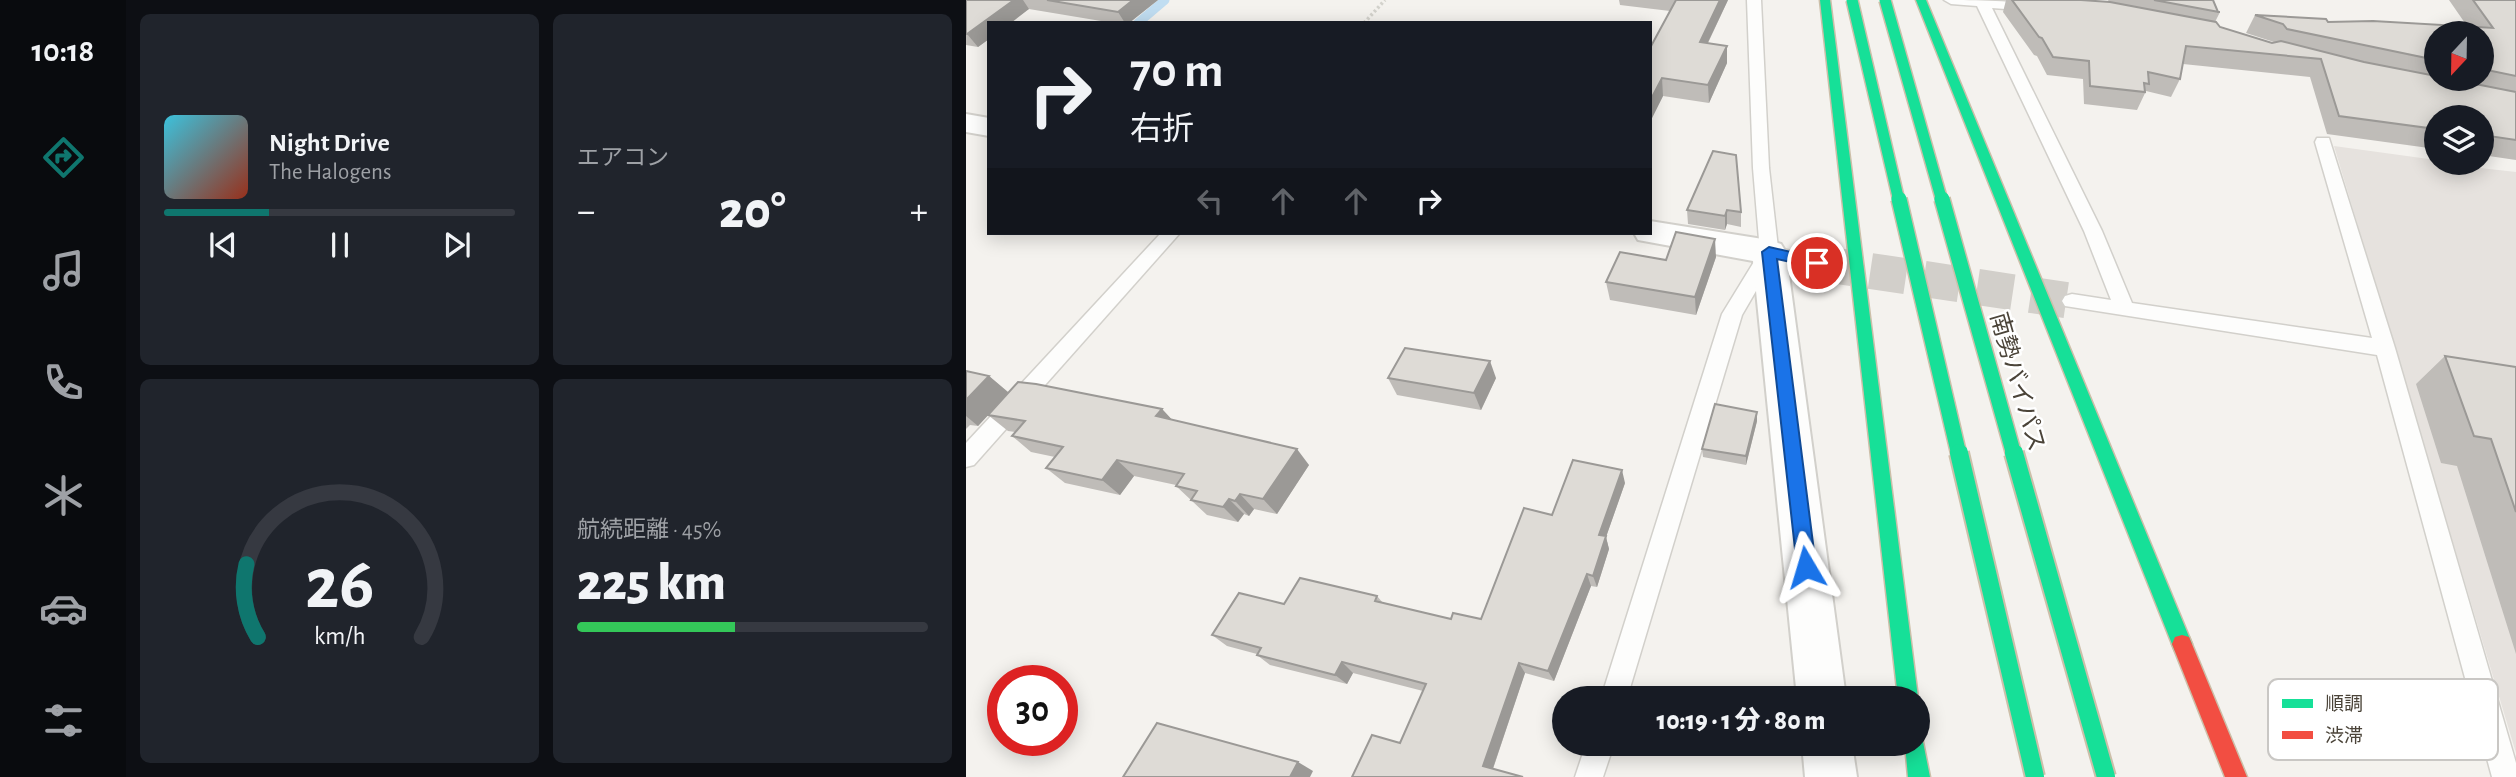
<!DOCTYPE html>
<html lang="ja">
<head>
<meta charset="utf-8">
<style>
	body { margin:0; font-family:"Alegreya Sans","Noto Sans JP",sans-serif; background:#20242c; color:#f1f3f6; height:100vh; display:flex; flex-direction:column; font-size:26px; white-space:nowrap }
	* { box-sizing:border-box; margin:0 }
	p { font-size:23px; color:#9ea1a6 }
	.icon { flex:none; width:38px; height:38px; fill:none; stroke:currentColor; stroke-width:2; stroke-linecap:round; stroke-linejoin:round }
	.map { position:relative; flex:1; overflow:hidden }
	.panel { display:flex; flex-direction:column; gap:14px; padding:14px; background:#0d0f14; width:840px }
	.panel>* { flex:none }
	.banner { position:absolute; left:21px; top:21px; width:665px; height:214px; border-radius:0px; box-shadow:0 4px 18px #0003; background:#171b24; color:#f1f3f6; overflow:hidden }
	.needle { width:46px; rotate:202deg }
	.fabs { position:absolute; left:1458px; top:21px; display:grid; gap:14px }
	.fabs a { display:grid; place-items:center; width:70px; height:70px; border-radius:50%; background:#171b24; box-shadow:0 4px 18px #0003; font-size:35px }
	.speed { position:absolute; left:21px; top:665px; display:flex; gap:14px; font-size:35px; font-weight:700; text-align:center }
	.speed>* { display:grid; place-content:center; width:91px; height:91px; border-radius:50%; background:#171b24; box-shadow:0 4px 18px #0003; line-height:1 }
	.speed .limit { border:10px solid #d22; background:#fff; color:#111 }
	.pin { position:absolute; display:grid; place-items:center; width:60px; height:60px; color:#fff; margin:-30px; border:4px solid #fff; border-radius:50%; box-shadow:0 2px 7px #0007 }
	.me { position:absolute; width:77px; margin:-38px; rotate:353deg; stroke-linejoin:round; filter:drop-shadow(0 0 5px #0008) }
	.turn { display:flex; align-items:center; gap:24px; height:147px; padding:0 28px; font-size:32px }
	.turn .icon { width:91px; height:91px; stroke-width:2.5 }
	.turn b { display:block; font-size:49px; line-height:60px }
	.lanes { display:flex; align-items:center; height:66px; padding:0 28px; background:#0003; justify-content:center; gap:35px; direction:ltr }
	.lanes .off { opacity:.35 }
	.big { font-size:52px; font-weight:800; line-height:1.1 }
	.panel .widget { flex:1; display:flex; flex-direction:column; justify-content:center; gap:10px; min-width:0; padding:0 24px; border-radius:10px; background:#20242c }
	.panel .dial { align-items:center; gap:0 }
	.dial svg { height:182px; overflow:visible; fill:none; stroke:#363941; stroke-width:7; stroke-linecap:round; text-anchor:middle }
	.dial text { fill:#f1f3f6; stroke:none }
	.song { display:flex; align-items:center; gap:21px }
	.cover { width:84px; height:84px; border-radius:10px; background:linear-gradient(135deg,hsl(190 70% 55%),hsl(10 70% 35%)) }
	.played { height:7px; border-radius:4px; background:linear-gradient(90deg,#0f766e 30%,#363941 30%) }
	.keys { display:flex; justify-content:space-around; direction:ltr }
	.heat { display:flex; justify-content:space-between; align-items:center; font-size:38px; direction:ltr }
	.charge { height:10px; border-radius:5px; background:linear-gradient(90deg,#34c759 45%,#363941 0) }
	.panel .tiles { flex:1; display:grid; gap:14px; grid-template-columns:repeat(2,1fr) }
	.trip { position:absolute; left:586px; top:686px; width:378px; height:70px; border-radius:35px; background:#171b24; box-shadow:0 4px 18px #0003; font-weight:800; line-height:70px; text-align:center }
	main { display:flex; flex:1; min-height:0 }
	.menu { display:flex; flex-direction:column; width:126px; justify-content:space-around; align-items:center; background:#090b0e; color:#9ea1a6 }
	.menu .icon { width:49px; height:49px }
	.menu .selected { color:#0f766e }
	.menu b { font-size:32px; color:#f1f3f6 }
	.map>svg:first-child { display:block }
	.industrial { fill:#e6e2de }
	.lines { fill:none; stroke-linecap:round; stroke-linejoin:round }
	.stream { stroke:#c0ddf1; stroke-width:9 }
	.street-tunnel { stroke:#d2cfca; stroke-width:36; stroke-dasharray:36 18; stroke-linecap:butt }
	.lane-casing { stroke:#d2d0cb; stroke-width:3 }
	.street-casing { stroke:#d2d0cb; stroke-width:4 }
	.fast-casing { stroke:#ccbfa9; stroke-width:3 }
	.jam-casing { stroke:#ccbfa9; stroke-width:3 }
	.path { stroke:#d3d2cc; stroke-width:3.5; stroke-dasharray:2.5 2.5; stroke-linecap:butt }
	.lane { fill:#fdfdfc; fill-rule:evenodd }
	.street { fill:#fdfdfc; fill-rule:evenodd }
	.fast { fill:#16e098; fill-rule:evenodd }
	.jam { fill:#f24e42; fill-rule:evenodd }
	.fast-bridge-far2-casing { stroke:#ccbfa9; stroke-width:14; stroke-linecap:butt }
	.fast-bridge-far1-casing { stroke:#ccbfa9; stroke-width:18; stroke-linecap:butt }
	.fast-bridge-casing { stroke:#ccbfa9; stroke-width:22; stroke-linecap:butt }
	.fast-bridge-far2 { stroke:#16e098; stroke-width:11 }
	.fast-bridge-far1 { stroke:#16e098; stroke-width:15 }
	.fast-bridge { stroke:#16e098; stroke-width:18 }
	.wall { fill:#bfbcb8; fill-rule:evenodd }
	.shaded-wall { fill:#9b9996 }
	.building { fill:#dedbd6; stroke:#9b9996; stroke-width:2 }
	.route { fill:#1a73e8; stroke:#114b97; stroke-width:2 }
	.labels { text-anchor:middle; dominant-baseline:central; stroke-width:5; stroke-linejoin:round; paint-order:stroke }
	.street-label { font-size:24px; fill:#4b4439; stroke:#fff }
	.key { fill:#fff; stroke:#c9c7c4; stroke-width:2 }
	.key-label { font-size:19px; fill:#4b4439 }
</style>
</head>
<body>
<main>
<nav class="menu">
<b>10:18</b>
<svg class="icon selected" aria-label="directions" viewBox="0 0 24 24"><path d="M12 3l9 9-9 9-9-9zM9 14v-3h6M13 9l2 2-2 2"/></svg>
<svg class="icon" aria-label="music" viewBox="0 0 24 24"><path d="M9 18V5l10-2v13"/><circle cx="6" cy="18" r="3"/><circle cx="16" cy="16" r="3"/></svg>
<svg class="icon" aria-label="phone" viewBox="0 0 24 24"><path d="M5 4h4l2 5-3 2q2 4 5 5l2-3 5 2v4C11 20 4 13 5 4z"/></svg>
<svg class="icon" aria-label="climate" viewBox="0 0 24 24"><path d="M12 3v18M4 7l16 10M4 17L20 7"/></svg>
<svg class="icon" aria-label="car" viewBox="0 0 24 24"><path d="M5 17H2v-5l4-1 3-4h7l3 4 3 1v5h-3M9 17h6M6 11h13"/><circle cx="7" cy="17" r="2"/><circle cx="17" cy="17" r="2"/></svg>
<svg class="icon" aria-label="filters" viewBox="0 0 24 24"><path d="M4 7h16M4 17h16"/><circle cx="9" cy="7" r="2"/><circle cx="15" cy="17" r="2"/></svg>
</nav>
<section class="panel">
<div class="tiles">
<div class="widget">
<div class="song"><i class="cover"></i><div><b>Night Drive</b><p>The Halogens</p></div></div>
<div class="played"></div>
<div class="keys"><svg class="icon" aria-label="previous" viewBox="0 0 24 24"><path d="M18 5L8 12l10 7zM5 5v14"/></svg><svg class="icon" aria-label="pause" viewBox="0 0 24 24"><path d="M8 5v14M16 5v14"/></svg><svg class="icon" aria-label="next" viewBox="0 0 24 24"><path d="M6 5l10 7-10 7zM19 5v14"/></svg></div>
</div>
<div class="widget"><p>エアコン</p>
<div class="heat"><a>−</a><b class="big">20°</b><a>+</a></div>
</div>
<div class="widget dial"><svg viewBox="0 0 100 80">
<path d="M14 69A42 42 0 1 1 86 69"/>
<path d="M14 69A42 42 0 0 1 9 37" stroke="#0f766e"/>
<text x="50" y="56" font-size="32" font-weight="700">26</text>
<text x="50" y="72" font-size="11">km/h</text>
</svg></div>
<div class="widget"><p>航続距離 · 45%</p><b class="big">225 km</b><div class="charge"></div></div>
</div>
</section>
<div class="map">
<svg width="1550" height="777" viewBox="0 0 1550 777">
	<rect width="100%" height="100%" fill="#f4f2ee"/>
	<polygon class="industrial" points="1368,146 1470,160 1470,163 1550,172 1550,753"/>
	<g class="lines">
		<polyline class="stream" points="172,23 199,0"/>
		<polyline class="street-tunnel" points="851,263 1106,301"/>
		<defs>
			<g id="lane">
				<polygon points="781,0 795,0 803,168 812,248 858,258 860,263 858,268 851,270 808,260 776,315 661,698 635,698 756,314 794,252 787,168"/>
				<path d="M 978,0 C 999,0 1059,0 1073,7 L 1066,11 L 1026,8 L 1136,231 L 1166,303 L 1406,338 L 1349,142 L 1351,138 L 1363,138 L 1429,348 L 1550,763 L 1550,777 L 1526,777 L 1411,355 L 1099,306 L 1096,301 L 1099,296 L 1106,294 L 1145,300 L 1118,231 L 1011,6 L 985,4 Z"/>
				<polygon points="195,233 214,233 8,465 0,467 0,443"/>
				<polygon points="620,744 648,744 637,777 609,777"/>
			</g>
			<g id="street">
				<polygon points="0,114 23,118 23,136 0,132"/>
				<polygon points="684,221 803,240 815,244 820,252 880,698 831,698 787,261 672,240 668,233 684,233"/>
				<polygon points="836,744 886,744 891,777 839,777"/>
			</g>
			<g id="fast">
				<polygon points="854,0 864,0 952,698 932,698"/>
				<polygon points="950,0 960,0 1226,644 1223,651 1216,653 1209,651 1206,644"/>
				<polygon points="952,735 956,737 964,777 942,777 939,744 952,744"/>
			</g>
			<polygon id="jam" points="1216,635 1223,637 1281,777 1259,777 1206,644 1209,637"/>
		</defs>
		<use href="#lane" class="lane-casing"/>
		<use href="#street" class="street-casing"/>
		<use href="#fast" class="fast-casing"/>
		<use href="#jam" class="jam-casing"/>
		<polyline class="path" points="398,23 419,0"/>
		<use href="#lane" class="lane"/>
		<use href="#street" class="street"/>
		<use href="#fast" class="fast"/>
		<use href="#jam" class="jam"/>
		<defs>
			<g id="fast-bridge-far2">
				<polyline points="886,0 933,201"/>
				<polyline points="919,0 976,201"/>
			</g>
			<g id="fast-bridge-far1">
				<polyline points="933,199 993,455"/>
				<polyline points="976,199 1048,455"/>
			</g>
			<g id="fast-bridge">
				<polyline points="993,453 1069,777"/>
				<polyline points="1048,453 1140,777"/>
			</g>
		</defs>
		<use href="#fast-bridge-far2" class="fast-bridge-far2-casing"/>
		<use href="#fast-bridge-far1" class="fast-bridge-far1-casing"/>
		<use href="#fast-bridge" class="fast-bridge-casing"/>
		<use href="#fast-bridge-far2" class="fast-bridge-far2"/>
		<use href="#fast-bridge-far1" class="fast-bridge-far1"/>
		<use href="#fast-bridge" class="fast-bridge"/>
	</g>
	<g class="wall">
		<polygon points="0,0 192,0 163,23 147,23 63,9 23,23 23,39 12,47 0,45"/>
		<polygon points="653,0 762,0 742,43 761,46 761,63 743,103 697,96 684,122 704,11 654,5"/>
		<path d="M 1040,0 L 1115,0 L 1143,2 L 1142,0 L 1247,0 L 1252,12 L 1254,12 L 1249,22 L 1254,27 L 1306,43 L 1308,42 L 1280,33 L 1289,15 L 1362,22 L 1501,26 L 1483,0 L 1550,0 L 1550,160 L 1516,155 L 1516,117 L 1470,117 L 1470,149 L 1361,134 L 1344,77 L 1217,64 L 1214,79 L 1205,97 L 1180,91 L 1171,110 L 1118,104 L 1117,79 L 1081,75 L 1071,56 L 1068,55 L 1037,12 ZM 1470,33 L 1516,33 L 1516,79 L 1470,79 Z"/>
		<polygon points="747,151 775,212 775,227 761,224 759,230 722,224 721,210"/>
		<polygon points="750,257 730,315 644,300 640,282 700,260"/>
		<polygon points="1479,356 1550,367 1550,654 1491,466 1475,463 1450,384"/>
		<polygon points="0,371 23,376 42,392 196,409 206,420 343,465 311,514 288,509 283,516 278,514 272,522 241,515 210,486 210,485 168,476 154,495 99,483 80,468 89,457 65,452 46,436 49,432 42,431 22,415 12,426 4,425 0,429"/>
		<polygon points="422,378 530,378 515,410 431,395"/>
		<polygon points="791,412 791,421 780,465 737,457 736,449"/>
		<polygon points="659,483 640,537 643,549 631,587 625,586 588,681 559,673 527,769 434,743 457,691 387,673 381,684 304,665 291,655 291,654 261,646 246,635 318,604 411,596 417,603 485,619 515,619 586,515"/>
	</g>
	<g class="shaded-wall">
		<polygon points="48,0 57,0 63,9 45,23 23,23 23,39 12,47 1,34"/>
		<polygon points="167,0 192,0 163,23 159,23 152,12"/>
		<polygon points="754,0 762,0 734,59 734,42"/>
		<polygon points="761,46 761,63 743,103 742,85"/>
		<polygon points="696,78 697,96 684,122 684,101"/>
		<polygon points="761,210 761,224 759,230 759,216"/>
		<polygon points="749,239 750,257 730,315 729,297"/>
		<polygon points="524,361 530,378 515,410 508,393"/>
		<polygon points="23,376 43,393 12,426 0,416 0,400"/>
		<polygon points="196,409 211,425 190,416"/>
		<polygon points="791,412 791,421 780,465 780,456"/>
		<polygon points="331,449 343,465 311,514 297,499"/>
		<polygon points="151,460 168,476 154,495 136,480"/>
		<polygon points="656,470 659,483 640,537 643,549 631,587 627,576 633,535"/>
		<polygon points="274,494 288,509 283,516 269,501"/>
		<polygon points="263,499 278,514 272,522 257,507"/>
		<polygon points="621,574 625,586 588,681 582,671"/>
		<polygon points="376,662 387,673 381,684 369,675"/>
		<polygon points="553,663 559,673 525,774 517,766"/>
		<polygon points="332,762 347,771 344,777 324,777"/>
	</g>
	<g class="building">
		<polygon points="0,0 48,0 1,34 0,34"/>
		<polygon points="81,0 167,0 152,12"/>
		<polygon points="710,0 754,0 734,42 761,46 742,85 696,78 684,101 684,48"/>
		<polygon points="1046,0 1115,0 1144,2 1250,22 1254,27 1306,43 1315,41 1398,62 1470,76 1470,79 1484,79 1550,92 1550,140 1516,135 1516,117 1470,117 1470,129 1373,116 1355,59 1220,46 1214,79 1182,72 1183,84 1178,83 1179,92 1124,86 1123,61 1087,57 1076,38 1073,37"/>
		<polygon points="1188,0 1247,0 1252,12 1254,12 1253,12"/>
		<polygon points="1507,0 1550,0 1550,76 1516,69 1516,33 1470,33 1470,60 1321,29 1317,24 1289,15 1360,19 1362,22 1407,21 1527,28"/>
		<polygon points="747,151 770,155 775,212 761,210 759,216 721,210"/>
		<polygon points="710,232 749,239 729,297 640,282 654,252 700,260"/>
		<polygon points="439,348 524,361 508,393 422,378"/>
		<polygon points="1479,356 1550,367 1550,512 1525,439 1508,436"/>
		<polygon points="0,371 23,376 0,400"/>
		<polygon points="52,382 70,384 196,409 190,416 331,449 297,499 274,494 269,501 263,499 257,507 225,500 231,491 210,486 218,474 151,460 136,480 80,468 97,447 46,436 59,421 22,415"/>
		<polygon points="749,404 791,412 780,456 736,449"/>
		<polygon points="607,460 656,470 633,535 640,536 627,576 621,574 582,671 553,663 517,766 557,777 386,777 406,735 434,743 460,684 376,662 369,675 291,655 295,648 246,635 273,593 318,604 334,578 411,596 409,601 485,619 487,613 515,619 558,508 586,515"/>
		<polygon points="191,723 332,762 324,777 157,777"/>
	</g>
	<polygon class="route" points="803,247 856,259 858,263 851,268 811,259 850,567 847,573 840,576 834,573 831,567 796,252"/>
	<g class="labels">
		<g class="street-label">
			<text transform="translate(1051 382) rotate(74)">南勢バイパス</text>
		</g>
	</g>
	<rect x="1302" y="679" width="230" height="81" rx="10" class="key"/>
	<rect x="1316" y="699" width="31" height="9" fill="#16e098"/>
	<rect x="1316" y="731" width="31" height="8" fill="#f24e42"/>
	<g class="key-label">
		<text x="1359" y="710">順調</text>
		<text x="1359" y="742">渋滞</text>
	</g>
</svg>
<div class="fabs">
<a><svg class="needle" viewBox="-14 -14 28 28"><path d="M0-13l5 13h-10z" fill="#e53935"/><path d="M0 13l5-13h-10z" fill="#9ea1a6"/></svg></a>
<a><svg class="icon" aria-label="layers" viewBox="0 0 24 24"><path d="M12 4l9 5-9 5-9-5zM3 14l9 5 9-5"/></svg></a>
</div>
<div class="speed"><div class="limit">30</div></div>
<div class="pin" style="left:851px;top:263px;background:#d93025"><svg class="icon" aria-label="arrive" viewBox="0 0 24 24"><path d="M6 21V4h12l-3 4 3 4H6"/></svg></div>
<svg class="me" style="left:840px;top:567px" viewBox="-20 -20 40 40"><path d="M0-17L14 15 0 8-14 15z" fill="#1a73e8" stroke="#fff" stroke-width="4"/></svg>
<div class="trip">10:19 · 1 分 · 80 m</div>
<div class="banner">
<div class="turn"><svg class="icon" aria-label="right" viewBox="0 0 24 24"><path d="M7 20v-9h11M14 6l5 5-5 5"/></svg><div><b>70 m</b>右折</div></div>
<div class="lanes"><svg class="icon off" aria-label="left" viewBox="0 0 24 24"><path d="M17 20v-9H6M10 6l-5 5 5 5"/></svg><svg class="icon off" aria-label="ahead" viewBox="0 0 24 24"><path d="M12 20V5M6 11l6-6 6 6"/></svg><svg class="icon off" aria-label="ahead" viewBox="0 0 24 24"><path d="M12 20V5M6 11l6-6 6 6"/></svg><svg class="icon" aria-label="right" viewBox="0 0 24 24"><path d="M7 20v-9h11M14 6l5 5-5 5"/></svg></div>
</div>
</div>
</main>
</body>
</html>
